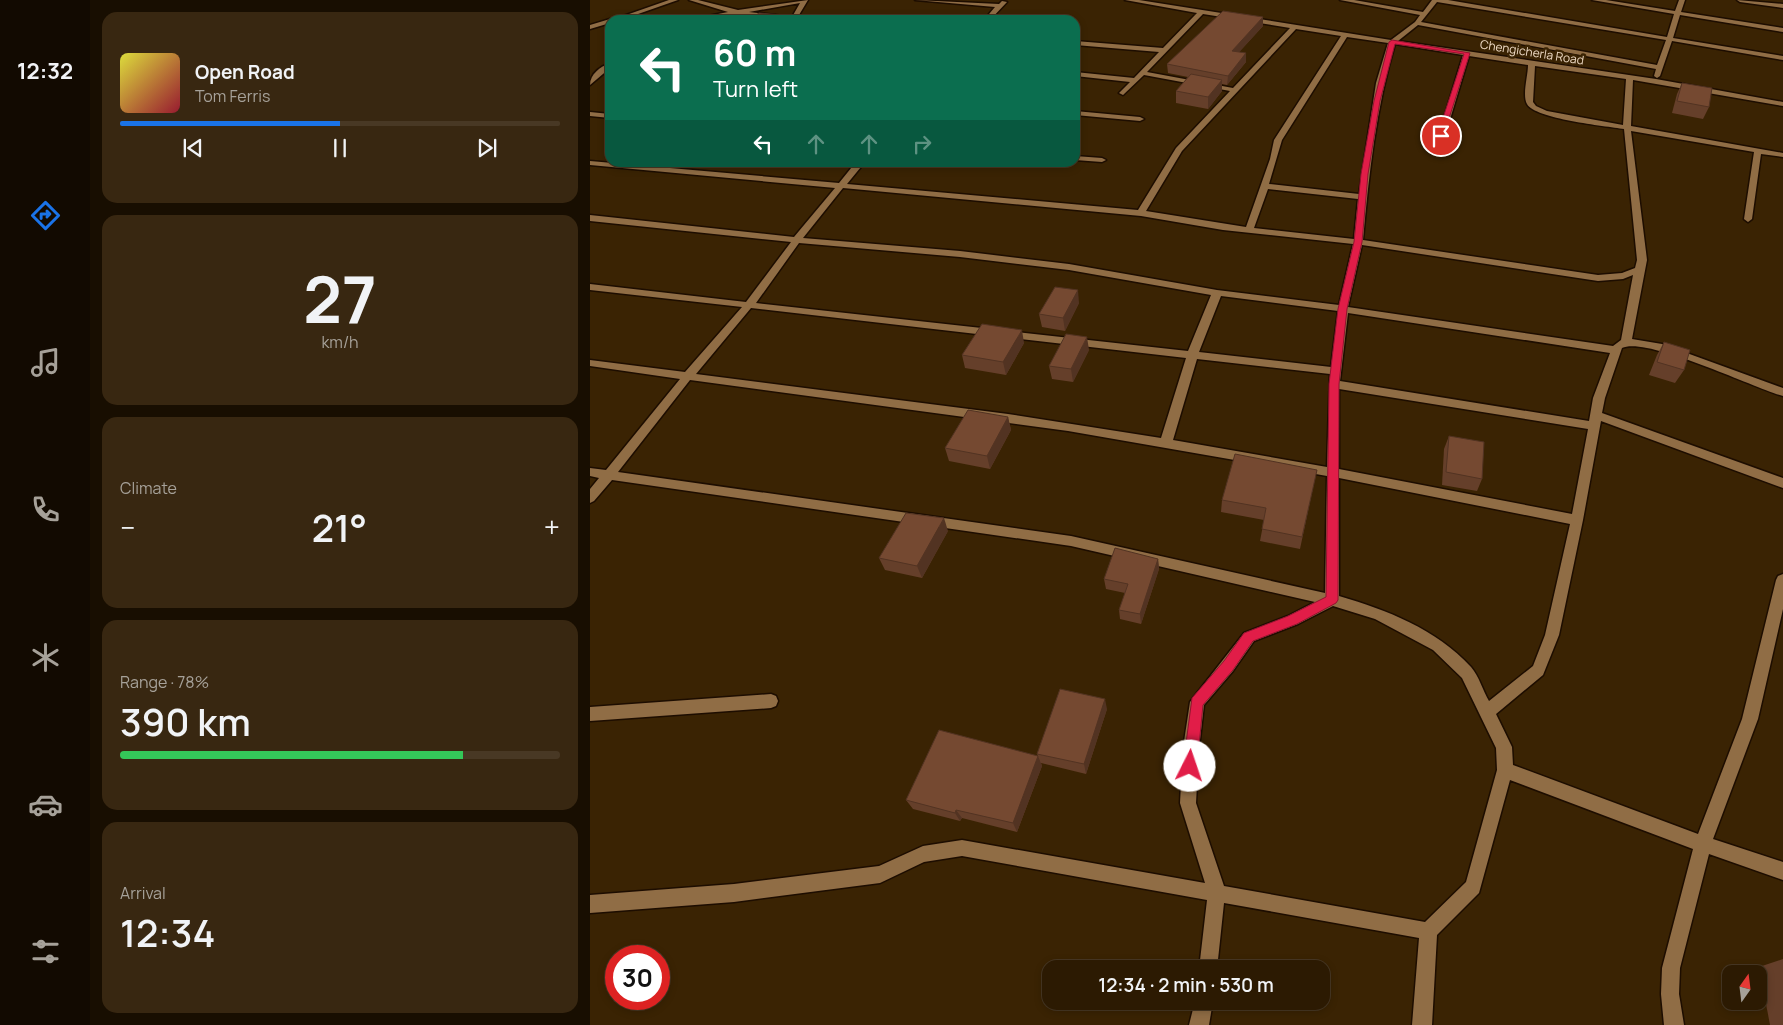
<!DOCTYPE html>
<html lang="en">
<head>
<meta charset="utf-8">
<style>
	body { margin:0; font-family:Manrope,sans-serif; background:#382711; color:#f1f3f6; height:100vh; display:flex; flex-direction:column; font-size:19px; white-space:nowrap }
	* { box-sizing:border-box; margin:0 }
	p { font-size:16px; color:#a6a199 }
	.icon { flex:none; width:28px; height:28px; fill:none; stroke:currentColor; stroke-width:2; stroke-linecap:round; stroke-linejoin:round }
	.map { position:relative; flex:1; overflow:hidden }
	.drawer { display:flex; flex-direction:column; gap:12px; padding:12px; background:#180e01; width:500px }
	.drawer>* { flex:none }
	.top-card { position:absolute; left:15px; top:15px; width:475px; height:152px; border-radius:15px; box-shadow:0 2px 8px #0003,0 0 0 1px #483824; background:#0b6e4f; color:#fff; overflow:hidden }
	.needle { width:32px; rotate:14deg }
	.tools { position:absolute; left:1132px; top:965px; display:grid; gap:10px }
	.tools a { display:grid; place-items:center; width:45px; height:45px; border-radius:10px; background:#2c1a02; box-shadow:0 2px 8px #0003,0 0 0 1px #483824; font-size:25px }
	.speed { position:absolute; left:15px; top:945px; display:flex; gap:10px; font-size:25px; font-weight:700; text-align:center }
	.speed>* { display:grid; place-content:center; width:65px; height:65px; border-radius:50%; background:#2c1a02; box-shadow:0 2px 8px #0003,0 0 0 1px #483824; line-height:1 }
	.speed .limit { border:8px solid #d22; background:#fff; color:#111 }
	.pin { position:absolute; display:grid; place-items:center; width:42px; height:42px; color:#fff; margin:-21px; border:2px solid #fff; border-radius:50%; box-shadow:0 1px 5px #0007 }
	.me { position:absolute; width:55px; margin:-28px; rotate:4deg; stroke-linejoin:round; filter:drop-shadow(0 0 4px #0008) }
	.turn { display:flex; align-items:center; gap:18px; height:105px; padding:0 25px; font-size:22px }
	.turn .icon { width:65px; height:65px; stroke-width:2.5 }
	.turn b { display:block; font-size:35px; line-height:42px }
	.lanes { display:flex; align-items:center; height:48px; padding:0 25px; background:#0003; justify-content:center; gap:25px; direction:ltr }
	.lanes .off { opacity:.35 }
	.big { font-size:38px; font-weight:600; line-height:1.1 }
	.drawer .card { flex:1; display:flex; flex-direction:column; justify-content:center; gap:8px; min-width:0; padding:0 18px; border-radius:15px; background:#382711 }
	.drawer .dial { align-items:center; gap:0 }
	.dial b { font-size:65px; line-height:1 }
	.song { display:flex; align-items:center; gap:15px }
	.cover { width:60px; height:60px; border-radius:8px; background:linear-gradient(135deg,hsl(60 70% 55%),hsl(350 70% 35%)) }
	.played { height:5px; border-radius:2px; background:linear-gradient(90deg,#1a73e8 50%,#483824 50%) }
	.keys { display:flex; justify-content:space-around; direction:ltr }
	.heat { display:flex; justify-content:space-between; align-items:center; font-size:28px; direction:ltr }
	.charge { height:8px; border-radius:4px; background:linear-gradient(90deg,#34c759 78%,#483824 0) }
	.trip { position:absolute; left:452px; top:960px; width:288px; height:50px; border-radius:15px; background:#2c1a02; box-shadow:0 2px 8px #0003,0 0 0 1px #483824; font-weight:600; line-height:50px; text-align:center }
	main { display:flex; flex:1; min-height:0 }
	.menu { display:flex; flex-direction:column; width:90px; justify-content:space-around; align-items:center; background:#120a01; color:#a6a199 }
	.menu .icon { width:35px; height:35px }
	.menu .active { color:#1a73e8 }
	.menu b { font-size:22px; color:#f1f3f6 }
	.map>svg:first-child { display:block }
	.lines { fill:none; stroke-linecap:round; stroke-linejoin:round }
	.street-casing { stroke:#1d0d00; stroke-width:3 }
	.street { fill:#906d45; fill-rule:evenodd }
	.wall { fill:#653f2a }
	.shaded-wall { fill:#523322 }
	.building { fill:#754931; stroke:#523322 }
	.route { fill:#e11d48; stroke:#92132f }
	.labels { text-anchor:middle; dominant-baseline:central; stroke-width:5; stroke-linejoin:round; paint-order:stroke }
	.far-street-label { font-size:12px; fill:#efdbc6; stroke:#3a2303 }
</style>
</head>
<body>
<main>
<nav class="menu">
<b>12:32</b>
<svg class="icon active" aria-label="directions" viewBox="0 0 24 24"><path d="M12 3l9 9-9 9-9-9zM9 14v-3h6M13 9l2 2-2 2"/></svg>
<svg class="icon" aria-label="music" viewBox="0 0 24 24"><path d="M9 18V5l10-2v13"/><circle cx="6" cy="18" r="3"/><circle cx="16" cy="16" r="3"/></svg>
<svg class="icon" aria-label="phone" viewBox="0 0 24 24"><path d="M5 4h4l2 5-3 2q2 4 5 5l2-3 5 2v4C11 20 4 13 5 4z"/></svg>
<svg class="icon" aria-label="climate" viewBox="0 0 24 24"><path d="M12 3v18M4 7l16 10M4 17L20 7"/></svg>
<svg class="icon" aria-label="car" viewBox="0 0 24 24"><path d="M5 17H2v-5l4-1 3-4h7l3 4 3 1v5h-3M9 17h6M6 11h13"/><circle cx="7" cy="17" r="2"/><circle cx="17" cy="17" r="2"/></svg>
<svg class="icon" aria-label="filters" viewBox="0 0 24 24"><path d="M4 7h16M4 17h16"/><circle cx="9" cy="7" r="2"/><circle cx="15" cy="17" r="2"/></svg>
</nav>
<section class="drawer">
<div class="card">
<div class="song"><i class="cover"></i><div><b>Open Road</b><p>Tom Ferris</p></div></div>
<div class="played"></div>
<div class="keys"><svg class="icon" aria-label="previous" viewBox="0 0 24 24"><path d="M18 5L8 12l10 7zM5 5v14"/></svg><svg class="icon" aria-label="pause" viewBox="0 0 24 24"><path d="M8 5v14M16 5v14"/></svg><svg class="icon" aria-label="next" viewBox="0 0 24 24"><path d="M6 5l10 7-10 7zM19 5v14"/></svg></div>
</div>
<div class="card dial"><b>27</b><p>km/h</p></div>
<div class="card"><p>Climate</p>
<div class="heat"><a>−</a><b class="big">21°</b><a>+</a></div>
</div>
<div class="card"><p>Range · 78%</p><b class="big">390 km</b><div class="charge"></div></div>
<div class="card"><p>Arrival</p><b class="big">12:34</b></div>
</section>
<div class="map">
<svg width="1193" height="1025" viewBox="0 0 1193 1025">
	<rect width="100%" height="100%" fill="#3a2303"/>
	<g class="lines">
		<defs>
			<g id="street">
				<polygon points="79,0 88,0 31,20 20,20 20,23 0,29 0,25 20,19 22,20"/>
				<path d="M 99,0 L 108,0 L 148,10 L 218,0 L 206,20 L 148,14 L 112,20 L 98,20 L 138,12 ZM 210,3 L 202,17 L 159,12 Z"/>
				<polygon points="325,0 409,4 412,1 417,2 400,20 394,20 405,7"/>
				<path d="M 535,0 L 549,0 L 801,40 L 825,22 L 830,15 L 750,0 L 764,0 L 833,12 L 842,0 L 858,0 L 1077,37 L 1084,14 L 1002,0 L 1016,0 L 1085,11 L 1089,0 L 1095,0 L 1091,12 L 1193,28 L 1193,32 L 1090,15 L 1083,38 L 1193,56 L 1193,60 L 1082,41 L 1070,76 L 1067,78 L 1064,76 L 1066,69 L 828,25 L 808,41 L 1066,79 L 1193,102 L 1193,106 L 1043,80 L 1041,126 L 1193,153 L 1193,157 L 1171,154 L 1162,219 L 1158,222 L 1154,219 L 1164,152 L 1041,131 L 1057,260 L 1042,339 L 1072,344 L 1193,388 L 1193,396 C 1162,387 1056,336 1032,348 L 1015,398 L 1012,413 L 1193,478 L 1193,488 L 1011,421 L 993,520 L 969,635 L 953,675 L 906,714 L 922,747 L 923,765 L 1108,834 L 1152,719 L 1186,580 L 1188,576 L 1193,574 L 1193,609 L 1168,719 L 1123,839 L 1193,862 L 1193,880 L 1119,854 L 1090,968 L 1089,994 L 1094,1025 L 1074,1025 L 1071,994 L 1072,968 L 1103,849 L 920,780 L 889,893 L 847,935 L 842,1025 L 822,1025 L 829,938 L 634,903 L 627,969 L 609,969 L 617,900 L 372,856 L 334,862 L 290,883 L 144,902 L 0,913 L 0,895 L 144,884 L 289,866 L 333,846 L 372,840 L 615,883 L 590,803 L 593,748 L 600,702 L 654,633 L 698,616 L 725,602 L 481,546 L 22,480 L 4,501 L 0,503 L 0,489 L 9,478 L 0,476 L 0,468 L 16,470 L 90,379 L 0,366 L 0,360 L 95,372 L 152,307 L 0,290 L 0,284 L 156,302 L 201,242 L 0,221 L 0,215 L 204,237 L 245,188 L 0,165 L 0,161 L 249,183 L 266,162 L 275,162 L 257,184 L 548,210 L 586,148 L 640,91 L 554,75 L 533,95 L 529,93 L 540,82 L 485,76 L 485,72 L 544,78 L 569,52 L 485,45 L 485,41 L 573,48 L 607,13 ZM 847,2 L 1076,40 L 1067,65 L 831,22 ZM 613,14 L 700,28 L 643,88 L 557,72 ZM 706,29 L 751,36 L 684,140 L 680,159 L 656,227 L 556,211 L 592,151 ZM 757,37 L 798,43 L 786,83 L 769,194 L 679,184 L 692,140 ZM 805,44 L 873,55 L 848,138 L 855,136 L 879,56 L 938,65 C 938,76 932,95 937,104 C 945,119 1015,126 1034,129 L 1047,260 L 1045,268 L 1032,273 L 1008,275 L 773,240 C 779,174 786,108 805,44 ZM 945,66 L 1036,79 L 1033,125 L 957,111 L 946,106 L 943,102 ZM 253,188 L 551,216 L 633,230 L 763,244 L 749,305 L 627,290 L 479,264 L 370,251 L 213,238 ZM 678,189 L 768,199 L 764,239 L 664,228 ZM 209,243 L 370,257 L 479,270 L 621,295 L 598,351 L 166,303 ZM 772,245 L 1008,281 L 1033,279 L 1043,275 L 1031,340 L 1023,346 L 758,307 ZM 631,296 L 748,311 L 741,367 L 609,352 ZM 161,308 L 596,358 L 571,438 L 418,414 L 106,374 ZM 758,313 L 1020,353 L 1003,398 L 999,421 L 750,381 ZM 607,359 L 740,374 L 737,467 L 583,440 ZM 100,380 L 478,431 L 737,476 L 735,593 L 481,536 L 28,472 ZM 749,389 L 998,429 L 982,514 L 749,469 ZM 749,478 L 980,524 L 955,635 L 943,666 L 899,701 C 893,691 889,676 881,667 C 846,629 797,610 749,596 ZM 743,606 L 785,619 L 843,650 L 872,678 L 906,748 L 907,770 L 876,882 L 835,922 L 634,886 L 606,803 L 609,748 L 614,705 L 643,671 L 664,641 L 708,624 Z"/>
				<polygon points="1147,0 1193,4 1193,8 1150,2"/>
				<path d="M 20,63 L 20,68 L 0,85 C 0,74 10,67 20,63 Z"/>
				<polygon points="485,111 550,117 554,119 550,121 485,115"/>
				<polygon points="0,112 20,114 20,118 0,116"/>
				<polygon points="485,156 512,158 516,160 512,162 485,160"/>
				<polygon points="181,694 186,696 188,701 186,706 181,708 0,721 0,707"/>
				<polygon points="605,1001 623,1001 619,1025 599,1025"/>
			</g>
		</defs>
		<use href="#street" class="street-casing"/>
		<use href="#street" class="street"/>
	</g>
	<g class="wall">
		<polygon points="673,17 673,26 649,52 656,62 637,85 632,84 632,91 618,109 586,103 586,91 598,77 578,73 577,64"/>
		<polygon points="1092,83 1119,107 1113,119 1082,113 1087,94"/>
		<polygon points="489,303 475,331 452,327 449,314"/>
		<polygon points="1074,342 1094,370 1085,383 1059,375 1067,355"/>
		<polygon points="434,343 416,375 375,368 372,355"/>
		<polygon points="499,350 483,382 462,379 459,366"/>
		<polygon points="418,417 421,430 400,469 359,461 355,448"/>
		<polygon points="859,436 892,479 887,491 852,485 854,449"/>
		<polygon points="724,483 710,549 670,541 674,520 631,512 632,500"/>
		<polygon points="358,531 332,578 295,570 289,558"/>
		<polygon points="568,559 569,569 551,624 530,619 529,610 535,593 516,589 514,579"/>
		<polygon points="517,709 496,774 451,763 452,766 427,832 372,818 370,821 323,809 316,800 448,756 447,754"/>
		<polygon points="1193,959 1193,1025 1180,1025 1169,967"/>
	</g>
	<g class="shaded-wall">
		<polygon points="202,16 203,20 196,20"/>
		<polygon points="673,17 673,26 642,60 642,51"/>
		<polygon points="656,53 656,62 637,85 638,76"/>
		<polygon points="632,80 632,91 618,109 618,97"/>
		<polygon points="488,290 489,303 475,331 473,318"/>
		<polygon points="432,330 434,343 416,375 413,362"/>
		<polygon points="497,337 499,350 483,382 481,369"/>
		<polygon points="418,417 421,430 400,469 397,456"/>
		<polygon points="354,518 358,531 332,578 327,566"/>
		<polygon points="568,559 569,569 551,624 550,614"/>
		<polygon points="515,699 517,709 496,774 494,764"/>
		<polygon points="448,756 452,766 427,832 423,823"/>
		<polygon points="366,810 372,818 370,821 365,813"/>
	</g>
	<g class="building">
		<polygon points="633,11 673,17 642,51 656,53 638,76 577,64"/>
		<polygon points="169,13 202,16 196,20 159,20"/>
		<polygon points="601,74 632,80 618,97 586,91"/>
		<polygon points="1092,83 1122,88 1119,107 1087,101"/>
		<polygon points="465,287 488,290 473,318 449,314"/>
		<polygon points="392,324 432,330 413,362 372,355"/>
		<polygon points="476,334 497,337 481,369 459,366"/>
		<polygon points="1074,342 1100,350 1094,370 1067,362"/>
		<polygon points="378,410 418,417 397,456 355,448"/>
		<polygon points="859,436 894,442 892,479 856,472"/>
		<polygon points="645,454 727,470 712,537 672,529 676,508 632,500"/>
		<polygon points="316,513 354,518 327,566 289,558"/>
		<polygon points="525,548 568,559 550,614 529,610 538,584 514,579"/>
		<polygon points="470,689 515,699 494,764 447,754"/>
		<polygon points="349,730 448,756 423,823 366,810 365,813 316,800"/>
	</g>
	<polygon class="route" points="802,40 880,53 853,137 847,136 874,54 805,44 790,101 778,174 772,242 757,309 749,384 748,600 746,603 707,624 663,641 643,670 613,705 607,766 605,771 600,773 595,771 593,766 602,698 634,661 654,633 698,616 736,597 739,384 748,309 764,242 771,174 784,101 799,42"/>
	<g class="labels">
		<g class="far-street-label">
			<text transform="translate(942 52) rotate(9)">Chengicherla Road</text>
		</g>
	</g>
</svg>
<div class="tools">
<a><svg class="needle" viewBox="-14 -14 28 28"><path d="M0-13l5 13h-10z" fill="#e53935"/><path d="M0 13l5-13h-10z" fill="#a6a199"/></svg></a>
</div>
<div class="speed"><div class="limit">30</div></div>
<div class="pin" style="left:851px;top:136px;background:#d93025"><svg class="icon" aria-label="arrive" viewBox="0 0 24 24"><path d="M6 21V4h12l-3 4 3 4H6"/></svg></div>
<svg class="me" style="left:600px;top:766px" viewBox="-20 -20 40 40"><circle r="19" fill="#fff"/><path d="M0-13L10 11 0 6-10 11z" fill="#e11d48"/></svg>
<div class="trip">12:34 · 2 min · 530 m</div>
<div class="top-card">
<div class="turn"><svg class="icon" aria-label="left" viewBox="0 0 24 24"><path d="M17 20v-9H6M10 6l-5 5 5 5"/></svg><div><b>60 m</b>Turn left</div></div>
<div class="lanes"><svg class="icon" aria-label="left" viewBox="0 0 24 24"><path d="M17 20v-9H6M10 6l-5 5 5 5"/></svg><svg class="icon off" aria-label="ahead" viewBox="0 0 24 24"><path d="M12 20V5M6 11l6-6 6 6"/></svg><svg class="icon off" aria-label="ahead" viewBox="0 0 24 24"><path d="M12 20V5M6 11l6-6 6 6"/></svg><svg class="icon off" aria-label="right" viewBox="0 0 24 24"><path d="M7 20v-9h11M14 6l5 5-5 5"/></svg></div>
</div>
</div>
</main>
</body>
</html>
